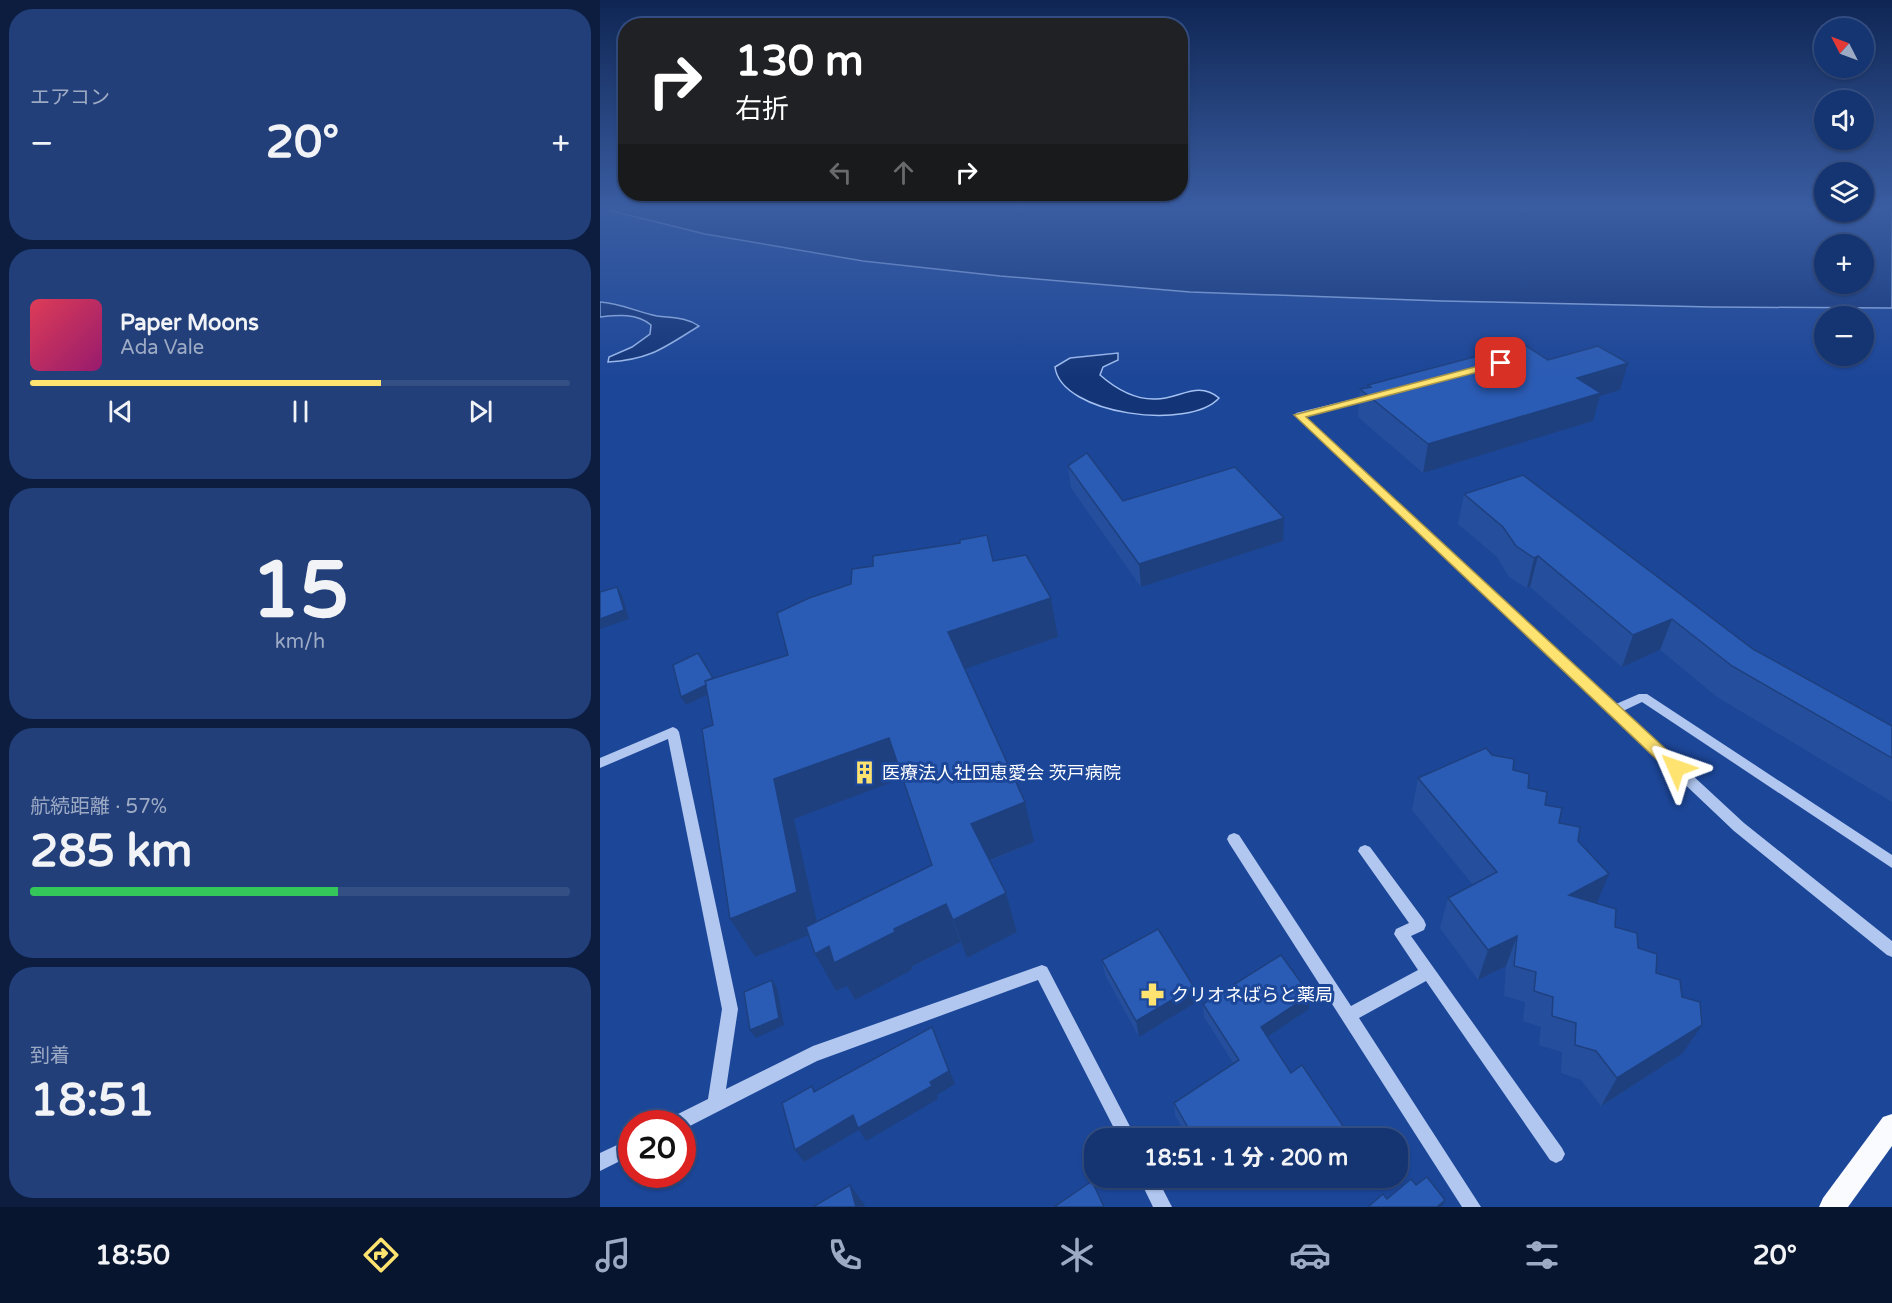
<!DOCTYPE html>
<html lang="ja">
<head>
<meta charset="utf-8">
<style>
	body { margin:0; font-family:"Varela Round","Noto Sans JP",sans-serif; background:#223f7a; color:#f1f3f6; height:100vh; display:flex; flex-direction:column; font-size:22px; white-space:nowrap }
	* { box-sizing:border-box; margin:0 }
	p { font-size:20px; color:#9daac4 }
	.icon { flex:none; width:33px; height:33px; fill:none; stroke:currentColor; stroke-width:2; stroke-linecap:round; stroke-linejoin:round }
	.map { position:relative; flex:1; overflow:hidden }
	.sheet { display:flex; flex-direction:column; gap:9px; padding:9px; background:#0c1d3f; width:600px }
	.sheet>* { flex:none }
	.banner { position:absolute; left:18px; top:18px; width:570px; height:183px; border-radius:24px; box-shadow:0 2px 4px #0004,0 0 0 2px #344f84; background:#202124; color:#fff; overflow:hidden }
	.needle { width:39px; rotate:312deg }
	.tools { position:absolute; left:1214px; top:18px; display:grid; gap:12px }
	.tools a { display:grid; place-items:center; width:60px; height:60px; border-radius:50%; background:#153472; box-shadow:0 2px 4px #0004,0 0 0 2px #344f84; font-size:30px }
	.speed { position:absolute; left:18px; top:1110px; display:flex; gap:12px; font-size:30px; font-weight:700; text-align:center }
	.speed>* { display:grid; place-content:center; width:78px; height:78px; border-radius:50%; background:#153472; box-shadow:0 2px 4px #0004,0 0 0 2px #344f84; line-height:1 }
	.speed .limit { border:9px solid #d22; background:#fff; color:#111 }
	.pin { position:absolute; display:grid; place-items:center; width:51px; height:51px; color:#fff; margin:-26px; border-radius:12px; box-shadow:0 3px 9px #0006 }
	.me { position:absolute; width:66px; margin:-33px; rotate:313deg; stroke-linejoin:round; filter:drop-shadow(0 0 4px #0008) }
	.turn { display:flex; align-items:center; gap:21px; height:126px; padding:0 18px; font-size:27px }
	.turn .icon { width:78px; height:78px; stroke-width:2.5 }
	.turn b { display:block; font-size:42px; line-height:51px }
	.lanes { display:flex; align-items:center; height:57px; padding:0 18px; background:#0003; justify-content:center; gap:30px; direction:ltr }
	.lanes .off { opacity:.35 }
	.big { font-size:45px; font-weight:800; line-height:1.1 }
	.sheet .widget { flex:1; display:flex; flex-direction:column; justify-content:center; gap:9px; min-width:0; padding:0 21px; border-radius:24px; background:#223f7a }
	.sheet .dial { align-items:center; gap:0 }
	.dial b { font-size:78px; line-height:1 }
	.song { display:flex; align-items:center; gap:18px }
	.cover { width:72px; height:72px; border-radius:9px; background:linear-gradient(135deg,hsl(350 70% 55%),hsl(320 70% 35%)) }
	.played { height:6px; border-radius:3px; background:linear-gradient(90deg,#ffe370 65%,#344f84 65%) }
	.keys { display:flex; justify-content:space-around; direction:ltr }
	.heat { display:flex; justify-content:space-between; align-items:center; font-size:33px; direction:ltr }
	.charge { height:9px; border-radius:4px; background:linear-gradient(90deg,#34c759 57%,#344f84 0) }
	.trip { position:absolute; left:484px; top:1128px; width:324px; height:60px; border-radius:24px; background:#153472; box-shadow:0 2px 4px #0004,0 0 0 2px #344f84; font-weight:800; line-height:60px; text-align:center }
	.tab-bar { display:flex; height:96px; justify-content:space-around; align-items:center; background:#08152e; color:#9daac4 }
	.tab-bar .icon { width:42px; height:42px }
	.tab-bar .selected { color:#ffe370 }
	.tab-bar b { font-size:27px; color:#f1f3f6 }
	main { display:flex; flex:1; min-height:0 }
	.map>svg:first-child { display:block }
	.water { fill:#133476; stroke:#a4c1f2; stroke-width:1.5; fill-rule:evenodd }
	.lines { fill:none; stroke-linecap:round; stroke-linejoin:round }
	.minor { fill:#b1c7f0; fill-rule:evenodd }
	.major { fill:#fafbff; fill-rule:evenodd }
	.wall { fill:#254f9c; fill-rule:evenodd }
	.shaded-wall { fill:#1e407f }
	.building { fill:#2b5cb5; stroke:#1e407f; stroke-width:1.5 }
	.route { fill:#ffe370; stroke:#a69449; stroke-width:1.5 }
	.labels { text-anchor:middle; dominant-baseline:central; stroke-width:6; stroke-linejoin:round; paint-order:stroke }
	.near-poi-label { font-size:18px; fill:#fff; stroke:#1c4698; text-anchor:start }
</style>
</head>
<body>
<main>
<section class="sheet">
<div class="widget"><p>エアコン</p>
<div class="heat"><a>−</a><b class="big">20°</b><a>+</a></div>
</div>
<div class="widget">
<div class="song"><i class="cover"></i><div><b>Paper Moons</b><p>Ada Vale</p></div></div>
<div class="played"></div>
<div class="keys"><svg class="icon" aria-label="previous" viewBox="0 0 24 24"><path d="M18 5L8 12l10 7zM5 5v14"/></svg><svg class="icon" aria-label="pause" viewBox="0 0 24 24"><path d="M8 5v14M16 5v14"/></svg><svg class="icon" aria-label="next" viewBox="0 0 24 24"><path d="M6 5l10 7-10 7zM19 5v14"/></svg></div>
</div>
<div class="widget dial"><b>15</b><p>km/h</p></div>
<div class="widget"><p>航続距離 · 57%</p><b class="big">285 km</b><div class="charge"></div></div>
<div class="widget"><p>到着</p><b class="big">18:51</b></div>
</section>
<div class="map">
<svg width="1292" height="1207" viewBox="0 0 1292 1207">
	<rect width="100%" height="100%" fill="#1c4698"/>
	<g class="water">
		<path d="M 8,210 L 1292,210 L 1292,308 L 1112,307 L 842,301 L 590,292 L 400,276 L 263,261 L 105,234 ZM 1224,244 L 1263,244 L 1263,284 L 1224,284 Z"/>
		<path d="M 0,302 C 20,303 37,312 57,316 C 72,318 86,317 99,326 C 65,347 50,360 8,362 L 9,357 L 32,347 L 50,334 L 51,325 C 37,313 18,315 0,317 Z"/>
		<path d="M 518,353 L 518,360 L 503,367 L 500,375 C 516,389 534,400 556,399 C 579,399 598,380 619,398 C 590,431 461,415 455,367 L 470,358 Z"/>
	</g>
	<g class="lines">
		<g class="minor">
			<polygon points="773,394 777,396 776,398 705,416 1016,704 1039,694 1047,694 1292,855 1292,868 1042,702 1023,711 1144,823 1292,941 1292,957 1287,955 1134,831 695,415 696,413"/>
			<polygon points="73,727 77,729 79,732 138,1009 126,1089 213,1046 442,965 447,967 536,1138 519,1138 438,980 217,1061 82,1130 82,1124 68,1124 70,1118 108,1099 122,1009 68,739 0,768 0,758"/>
			<polygon points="634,833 639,835 751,1006 818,970 794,934 796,929 809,923 758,851 760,847 765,845 770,847 824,920 826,925 824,930 811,936 962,1148 965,1154 962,1160 956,1163 950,1160 826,981 759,1018 881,1207 862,1207 629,843 627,839 629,835"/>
			<polygon points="32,1138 32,1155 0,1171 0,1153"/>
			<polygon points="539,1178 557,1178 572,1207 553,1207"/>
		</g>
		<polygon class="major" points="1292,1114 1292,1146 1248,1207 1219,1207 1223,1198 1283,1117"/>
	</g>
	<g class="wall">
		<polygon points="948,360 1020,390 1000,396 993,421 823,473 758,417 760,389 768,387 768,385"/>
		<polygon points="468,466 523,501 683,541 541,587 471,488"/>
		<polygon points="864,494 1153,649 1292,726 1292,802 1117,697 1060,650 1022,667 930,587 927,588 909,577 897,557 858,524"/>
		<path d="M 393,561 L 451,598 L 458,637 L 365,669 L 434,842 L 390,861 L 406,893 L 417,932 L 367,958 L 361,942 L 311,967 L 312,970 L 255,1000 L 247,986 L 236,991 L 209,935 L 155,957 L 130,919 L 113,725 L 108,694 L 86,705 L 113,678 L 188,655 ZM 302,778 L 332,865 L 217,922 L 194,819 Z"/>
		<polygon points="892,755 913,770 928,788 945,805 959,823 978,841 996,903 1015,927 1038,948 1056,973 1083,1053 1001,1106 981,1080 961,1073 962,1052 939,1045 941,1027 923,1021 925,1002 904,996 906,966 878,980 840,928 848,898 873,885 812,810 818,778"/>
		<polygon points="502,960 595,1003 539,1037 505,975"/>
		<polygon points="603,1004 709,1009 667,1037 691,1073 743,1126 741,1138 588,1138 575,1115 574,1103 634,1064 604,1017"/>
		<polygon points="671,1178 690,1178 677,1187"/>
	</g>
	<g class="shaded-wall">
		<polygon points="1028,363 1020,390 1000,396 993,421 823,473 828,444 977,378"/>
		<polygon points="684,518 683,541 541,587 539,564"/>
		<polygon points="938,556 930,587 927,588 934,558"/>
		<polygon points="17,587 22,595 29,619 0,629 0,619"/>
		<polygon points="451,598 458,637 359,671 348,632"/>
		<polygon points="1072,619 1060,650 1022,667 1033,635"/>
		<polygon points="115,681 119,689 86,705 81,697"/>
		<polygon points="289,738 303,778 194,819 219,931 155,957 130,919 174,779"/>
		<polygon points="425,802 434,842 383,863 371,824"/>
		<polygon points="1009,874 996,905 969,895"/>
		<polygon points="406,893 417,932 367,958 353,920"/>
		<polygon points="346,904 361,942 311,967 312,970 255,1000 247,986 236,991 215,954 229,946 294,929"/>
		<polygon points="917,936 906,966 878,980 888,950"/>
		<polygon points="172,980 177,988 184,1025 156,1038 150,1030"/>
		<polygon points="594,987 595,1003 539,1037 536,1021"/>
		<polygon points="710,995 709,1009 661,1041 661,1027"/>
		<polygon points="1102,1025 1083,1053 1001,1106 1017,1078"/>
		<polygon points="332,1027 355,1084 337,1095 338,1099 266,1141 259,1130 204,1162 195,1150 253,1115 330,1082"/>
		<polygon points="743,1126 741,1138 727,1138"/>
		<polygon points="632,1129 632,1138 619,1138"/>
		<polygon points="678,1178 690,1178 677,1187"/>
		<polygon points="250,1185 264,1204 265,1207 256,1207"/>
		<polygon points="845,1200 842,1207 837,1207"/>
	</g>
	<g class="building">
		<polygon points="923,344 948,360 998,346 1028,363 977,378 1001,393 828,444 760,389 771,387 768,385"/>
		<polygon points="487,453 523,501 635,467 684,518 539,564 468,466"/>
		<polygon points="923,475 1153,649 1292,726 1292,758 1132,666 1072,619 1033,635 938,556 934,558 916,546 903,527 864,494"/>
		<polygon points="387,535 393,561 426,555 451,598 348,632 425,802 371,824 406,893 353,920 346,904 294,929 295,932 234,963 229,946 215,954 206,927 332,865 289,738 174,779 197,892 130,919 102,729 113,725 105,681 188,655 177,613 209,598 251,584 252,569 273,566 273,556 360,543 360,540"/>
		<polygon points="17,587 24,610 0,619 0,592"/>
		<polygon points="98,653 113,678 105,681 106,685 81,697 73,665"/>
		<polygon points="886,748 892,755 914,759 913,770 929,774 928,788 947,792 945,805 962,808 959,823 980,827 978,841 1009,874 969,895 1016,909 1015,927 1037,933 1038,948 1057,954 1056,973 1080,980 1082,997 1100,1002 1102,1025 1017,1078 996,1051 975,1045 976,1023 952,1016 953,997 934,991 936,972 914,966 917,936 888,950 848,898 897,872 818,778"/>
		<polygon points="558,929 594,987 536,1021 502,960"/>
		<polygon points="681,955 710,995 661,1027 691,1073 702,1065 743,1126 727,1138 638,1138 632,1129 619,1138 594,1138 574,1103 639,1060 603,1004"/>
		<polygon points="172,980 179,1018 150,1030 144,992"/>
		<polygon points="332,1027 349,1071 330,1082 332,1086 258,1128 253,1115 195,1150 182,1103 212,1086 214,1092"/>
		<polygon points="827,1177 845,1200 837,1207 768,1207 783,1194 787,1199 811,1179 816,1185"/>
		<polygon points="492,1181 504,1207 454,1207"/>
		<polygon points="250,1185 256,1207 213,1207"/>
	</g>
	<linearGradient id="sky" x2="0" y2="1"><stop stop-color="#0f2654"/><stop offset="0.55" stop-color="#3a5da2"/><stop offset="1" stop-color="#3a5da2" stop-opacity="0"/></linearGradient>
	<rect width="1292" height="379" fill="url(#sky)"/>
	<polygon class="route" points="901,360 905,361 905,365 706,417 1082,764 1085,768 1082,773 1076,775 1071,773 694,415"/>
	<defs>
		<symbol id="building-bare" viewBox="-9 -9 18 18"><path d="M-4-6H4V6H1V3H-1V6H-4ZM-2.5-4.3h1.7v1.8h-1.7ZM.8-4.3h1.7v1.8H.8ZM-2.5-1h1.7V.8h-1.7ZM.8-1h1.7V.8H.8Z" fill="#ffe370" stroke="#1c4698" stroke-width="2.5" paint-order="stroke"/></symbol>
		<symbol id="pharmacy-bare" viewBox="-9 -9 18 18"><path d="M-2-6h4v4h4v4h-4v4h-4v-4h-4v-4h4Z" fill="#ffe370" stroke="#1c4698" stroke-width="2.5" paint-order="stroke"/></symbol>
	</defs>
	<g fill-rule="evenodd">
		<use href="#building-bare" x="248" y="756" width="33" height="33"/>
		<use href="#pharmacy-bare" x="536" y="978" width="33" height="33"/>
	</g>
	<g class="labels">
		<g class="near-poi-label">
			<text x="282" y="773">医療法人社団恵愛会 茨戸病院</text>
			<text x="571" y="995">クリオネばらと薬局</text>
		</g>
	</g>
</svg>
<div class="tools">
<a><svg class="needle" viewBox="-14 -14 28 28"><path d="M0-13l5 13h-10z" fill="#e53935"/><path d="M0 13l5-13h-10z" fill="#9daac4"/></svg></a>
<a><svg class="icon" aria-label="sound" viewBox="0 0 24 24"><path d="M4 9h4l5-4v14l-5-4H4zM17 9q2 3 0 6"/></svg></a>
<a><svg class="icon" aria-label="layers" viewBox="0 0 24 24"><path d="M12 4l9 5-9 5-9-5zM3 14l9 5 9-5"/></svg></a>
<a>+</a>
<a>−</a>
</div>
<div class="speed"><div class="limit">20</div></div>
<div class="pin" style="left:901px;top:363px;background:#d93025"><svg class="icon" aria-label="arrive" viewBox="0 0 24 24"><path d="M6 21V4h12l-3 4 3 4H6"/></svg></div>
<svg class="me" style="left:1076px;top:768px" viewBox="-20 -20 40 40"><path d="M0-17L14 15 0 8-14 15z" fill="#ffe370" stroke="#fff" stroke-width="4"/></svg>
<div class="trip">18:51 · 1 分 · 200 m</div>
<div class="banner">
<div class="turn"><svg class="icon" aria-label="right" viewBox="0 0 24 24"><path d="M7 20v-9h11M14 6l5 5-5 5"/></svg><div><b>130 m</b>右折</div></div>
<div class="lanes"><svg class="icon off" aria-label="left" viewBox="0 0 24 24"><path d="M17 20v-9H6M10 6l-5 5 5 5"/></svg><svg class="icon off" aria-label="ahead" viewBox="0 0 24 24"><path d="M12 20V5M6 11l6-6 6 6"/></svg><svg class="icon" aria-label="right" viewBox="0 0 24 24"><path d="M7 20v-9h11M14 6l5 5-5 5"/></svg></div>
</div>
</div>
</main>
<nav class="tab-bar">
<b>18:50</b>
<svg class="icon selected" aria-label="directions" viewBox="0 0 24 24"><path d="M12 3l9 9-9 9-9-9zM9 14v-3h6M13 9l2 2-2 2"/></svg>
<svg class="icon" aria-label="music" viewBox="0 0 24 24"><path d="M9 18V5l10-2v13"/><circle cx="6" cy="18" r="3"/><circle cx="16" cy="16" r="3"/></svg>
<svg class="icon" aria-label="phone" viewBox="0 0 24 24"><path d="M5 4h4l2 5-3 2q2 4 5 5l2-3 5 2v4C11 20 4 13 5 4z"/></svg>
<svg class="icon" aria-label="climate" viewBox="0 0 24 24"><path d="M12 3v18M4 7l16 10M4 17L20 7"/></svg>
<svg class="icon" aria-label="car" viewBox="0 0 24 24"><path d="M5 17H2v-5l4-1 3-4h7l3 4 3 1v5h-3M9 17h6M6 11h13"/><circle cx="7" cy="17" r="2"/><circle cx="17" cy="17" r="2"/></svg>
<svg class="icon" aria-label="filters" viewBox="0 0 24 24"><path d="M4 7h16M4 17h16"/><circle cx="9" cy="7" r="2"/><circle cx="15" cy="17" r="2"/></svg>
<b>20°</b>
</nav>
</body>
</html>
